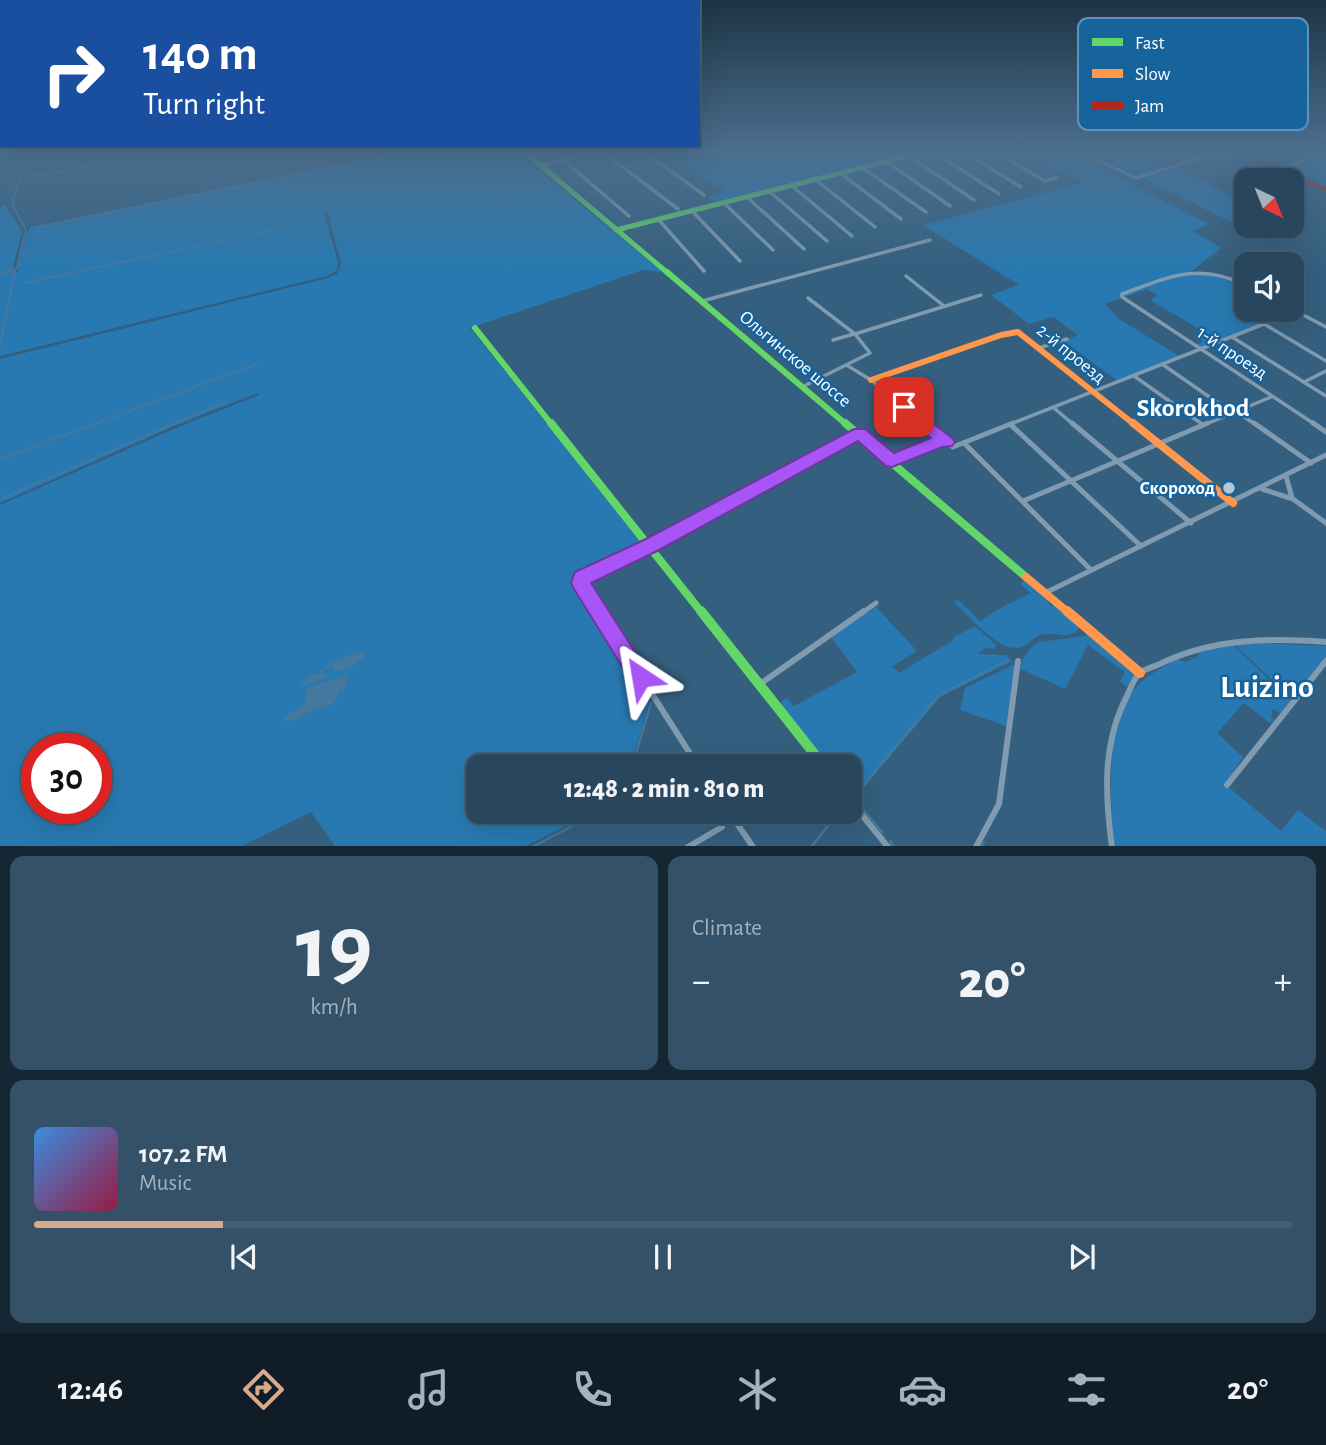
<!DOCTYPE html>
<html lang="en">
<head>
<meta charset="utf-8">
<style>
	body { margin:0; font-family:"Alegreya Sans",sans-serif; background:#345167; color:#f1f3f6; height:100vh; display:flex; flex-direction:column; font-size:26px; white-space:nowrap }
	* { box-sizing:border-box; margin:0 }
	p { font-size:23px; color:#a5b2bc }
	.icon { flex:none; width:38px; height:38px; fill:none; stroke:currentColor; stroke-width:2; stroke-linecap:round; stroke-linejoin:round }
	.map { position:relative; height:846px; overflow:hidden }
	.sheet { display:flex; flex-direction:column; gap:10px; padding:10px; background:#162734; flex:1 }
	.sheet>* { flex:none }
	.hud { position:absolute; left:0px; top:0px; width:700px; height:147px; box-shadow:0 7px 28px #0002,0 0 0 2px #445f73; background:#1a4fa0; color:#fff; overflow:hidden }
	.needle { width:46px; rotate:137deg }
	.fabs { position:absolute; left:1234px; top:168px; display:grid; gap:14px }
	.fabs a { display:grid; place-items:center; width:70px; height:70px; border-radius:14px; background:#28475e; box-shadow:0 7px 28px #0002,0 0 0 2px #445f73; font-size:35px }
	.speed { position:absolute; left:21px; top:733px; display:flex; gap:14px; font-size:35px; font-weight:700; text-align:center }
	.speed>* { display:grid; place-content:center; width:91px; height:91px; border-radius:50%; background:#28475e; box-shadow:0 7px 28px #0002,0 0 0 2px #445f73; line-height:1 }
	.speed .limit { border:10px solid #d22; background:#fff; color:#111 }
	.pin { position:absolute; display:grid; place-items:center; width:60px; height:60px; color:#fff; margin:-30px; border-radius:14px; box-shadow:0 4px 10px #0006 }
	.me { position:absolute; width:77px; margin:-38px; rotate:327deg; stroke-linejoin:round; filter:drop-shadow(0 0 5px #0008) }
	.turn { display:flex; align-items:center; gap:24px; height:147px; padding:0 28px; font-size:32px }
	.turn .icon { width:91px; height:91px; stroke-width:2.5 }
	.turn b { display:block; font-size:49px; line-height:60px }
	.big { font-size:52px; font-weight:800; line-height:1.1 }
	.sheet .tile { flex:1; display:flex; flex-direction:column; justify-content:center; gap:10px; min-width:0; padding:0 24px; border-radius:14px; background:#345167 }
	.sheet .dial { align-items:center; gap:0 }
	.dial b { font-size:91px; line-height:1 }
	.song { display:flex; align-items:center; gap:21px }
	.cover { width:84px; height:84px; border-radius:10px; background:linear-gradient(135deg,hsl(210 70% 55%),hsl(340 70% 35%)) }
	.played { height:7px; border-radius:4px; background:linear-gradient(90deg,#d6ab8b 15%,#445f73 15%) }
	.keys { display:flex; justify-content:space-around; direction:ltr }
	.heat { display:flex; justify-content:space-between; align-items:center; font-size:38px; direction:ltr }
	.sheet .tiles { flex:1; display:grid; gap:10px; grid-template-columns:1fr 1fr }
	.tile:last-child { grid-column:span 2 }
	.trip { position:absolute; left:466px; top:754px; width:396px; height:70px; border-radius:14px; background:#28475e; box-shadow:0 7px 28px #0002,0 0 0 2px #445f73; font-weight:800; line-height:70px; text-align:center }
	.dock { display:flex; height:112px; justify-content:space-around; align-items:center; background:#101c26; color:#a5b2bc }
	.dock .icon { width:49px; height:49px }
	.dock .on { color:#d6ab8b }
	.dock b { font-size:32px; color:#f1f3f6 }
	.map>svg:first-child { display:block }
	.green { fill:#2879b1; fill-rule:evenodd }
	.water { fill:#44789f }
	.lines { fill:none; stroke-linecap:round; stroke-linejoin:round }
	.stream-far1 { stroke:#44789f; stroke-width:2 }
	.stream { stroke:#44789f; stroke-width:2.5 }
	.street-far2 { stroke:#809baf; stroke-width:3.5 }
	.street-far1 { stroke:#809baf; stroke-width:5 }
	.street { stroke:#809baf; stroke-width:6 }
	.fast-far3 { stroke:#63d668; stroke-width:5 }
	.fast-far2 { stroke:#63d668; stroke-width:6 }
	.fast-far1 { stroke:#63d668; stroke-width:8 }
	.fast { stroke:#63d668; stroke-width:10 }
	.slow-far2 { stroke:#ff974d; stroke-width:6 }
	.slow-far1 { stroke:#ff974d; stroke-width:8 }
	.slow { stroke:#ff974d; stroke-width:10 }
	.jam { stroke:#b3261e; stroke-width:5 }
	.route { fill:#a855f7; stroke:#6d37a1; stroke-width:2 }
	.poi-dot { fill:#b8c7d2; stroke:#17639c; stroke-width:2.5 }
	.labels { text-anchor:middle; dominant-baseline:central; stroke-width:5; stroke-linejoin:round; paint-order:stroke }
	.street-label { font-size:19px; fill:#fff; stroke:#17639c }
	.poi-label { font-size:19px; font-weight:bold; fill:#fff; stroke:#17639c; text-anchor:end }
	.district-label { font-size:26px; font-weight:bold; fill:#fff; stroke:#17639c }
	.near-district-label { font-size:32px; font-weight:bold; fill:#fff; stroke:#17639c }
	.key { fill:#17639c; stroke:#5d92ba; stroke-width:2 }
	.key-label { font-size:19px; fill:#fff }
</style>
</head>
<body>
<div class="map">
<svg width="1326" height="847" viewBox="0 0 1326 847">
	<rect width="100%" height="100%" fill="#355f7e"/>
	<g class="green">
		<path d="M 398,152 L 516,152 L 663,272 L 643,270 L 470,328 L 644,546 L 641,550 L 581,573 L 576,579 L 577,587 L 649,703 L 630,766 L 478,766 L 478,812 L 593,812 L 526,846 L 335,846 L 311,812 L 242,846 L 0,846 L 0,505 L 176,428 L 259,395 L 257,393 L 174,426 L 0,503 L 0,359 L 328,278 L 337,274 L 341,264 L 328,213 L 324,213 L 338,262 L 337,270 L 327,276 L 0,356 L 0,275 L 17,272 L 27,233 L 31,227 ZM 37,749 L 96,749 L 96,808 L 37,808 Z"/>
		<polygon points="669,152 909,152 715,202 708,197 724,190"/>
		<path d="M 1022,152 L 1069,152 L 1209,224 L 1193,231 L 1221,248 L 1188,274 C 1210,272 1227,276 1246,287 L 1246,310 L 1260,312 L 1264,310 L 1280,315 L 1287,310 L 1296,314 L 1201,348 L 1195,345 L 1203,342 L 1199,338 L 1208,334 L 1150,300 L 1158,296 L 1147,289 L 1105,304 L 1119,319 L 1181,357 L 1118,381 L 1064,341 L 1078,335 L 1054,317 L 1029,324 L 991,295 L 1019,285 L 923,225 L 1084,182 Z"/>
		<polygon points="1091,152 1126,152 1164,170 1140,177"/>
		<polygon points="1326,153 1326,188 1284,171"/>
		<polygon points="1178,169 1246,202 1246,226 1252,226 1246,229 1144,179"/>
		<polygon points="5,205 22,231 13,268 0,271 0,208"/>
		<path d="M 1024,581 L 1029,581 L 1046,596 L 1050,606 L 1057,605 L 1077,624 L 1078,630 C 1065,640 1053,631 1040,635 C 1034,638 1028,645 1021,647 C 1000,654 969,616 954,602 L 957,599 L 980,621 L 1006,605 L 1031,593 L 1020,584 Z"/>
		<polygon points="876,607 917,651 892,667 899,673 952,641 954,637 975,626 996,645 995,649 985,648 978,654 1006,655 1012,661 940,697 853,800 849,794 849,766 827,766 778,704 787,698 794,706 857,672 831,637"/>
		<path d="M 1092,635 L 1133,670 L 1134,676 L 1127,687 L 1120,681 L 1125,672 L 1088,645 L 1065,689 L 1021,669 C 1020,660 1030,647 1039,642 Z"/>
		<polygon points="1261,643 1326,646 1326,657 1292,699 1235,645"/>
		<path d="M 1233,645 L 1291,700 L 1280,713 L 1273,709 L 1271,718 L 1275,721 L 1270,723 L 1244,703 L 1217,733 L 1243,757 L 1225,784 L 1281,831 L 1298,810 L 1326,831 L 1326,846 L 1115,847 C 1109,806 1110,769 1115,728 L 1118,729 C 1127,686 1142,679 1177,659 L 1186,662 L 1197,657 L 1201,649 Z"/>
		<polygon points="1013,665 1015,666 1006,726 960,710 965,688"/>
	</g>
	<g class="water">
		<polygon points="360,651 364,652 363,658 350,668 335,672 333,666 323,671 327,676 325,678 304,686 301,683 312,674 318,674 325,666"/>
		<path d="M 345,675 L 348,683 L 343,692 L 340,690 L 337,693 L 338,698 C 328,710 322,706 311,711 C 300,715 299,724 284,720 L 285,716 L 304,705 L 307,689 L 312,686 Z"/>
	</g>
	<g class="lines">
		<g class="stream-far1">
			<polyline points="804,152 835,170"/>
			<polyline points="314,171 404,152"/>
			<polyline points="30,177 167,152"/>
			<polyline points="35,228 307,172"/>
			<polyline points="0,272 17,268 26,230 12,203 21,175"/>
			<polyline points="0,274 15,271 0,345"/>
			<polyline points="24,283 292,226"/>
			<polyline points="0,459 259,363"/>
			<polyline points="0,499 225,402"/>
		</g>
		<g class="stream">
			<polyline points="632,766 651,703"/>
			<polyline points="853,798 939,695 1008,660"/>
			<polyline points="860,806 882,832"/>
			<polyline points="890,841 894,847"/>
			<polyline points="532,847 599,812"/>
			<polyline points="811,847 839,812"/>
			<polyline points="981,847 984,842"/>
		</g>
		<g class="street-far2">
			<polyline points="603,152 678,209"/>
			<polyline points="644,152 704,195"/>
			<polyline points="934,152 999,194"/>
			<polyline points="964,152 1021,187"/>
			<polyline points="997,152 1045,181 1056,178"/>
			<polyline points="1072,152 1087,155 1136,178 1220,152"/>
			<polyline points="909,156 974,200"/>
			<polyline points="563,160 629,216"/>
			<polyline points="887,162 950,206"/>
			<polyline points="541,165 600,152"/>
			<polyline points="863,168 926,212"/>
			<polyline points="1281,170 1323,152"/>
			<polyline points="840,173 901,219"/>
			<polyline points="816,180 875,227"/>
			<polyline points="792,186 852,236"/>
			<polyline points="769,191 827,241"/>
			<polyline points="747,197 804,249"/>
			<polyline points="724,203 773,250"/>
			<polyline points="692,211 740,261"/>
			<polyline points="658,219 704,271"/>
			<polyline points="906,276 944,306"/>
			<path d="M 1246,285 C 1197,262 1169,277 1122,294 L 1122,297 L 1316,425"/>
			<polyline points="808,298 855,334"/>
			<polyline points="702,301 930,240"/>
			<polyline points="1292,309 1326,327"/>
			<polyline points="1232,337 1326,396"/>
			<polyline points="833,340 854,334"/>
			<polyline points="1039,348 1067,339"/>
			<polyline points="1162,364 1231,412"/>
			<polyline points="848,366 871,380 926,425"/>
			<polyline points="1134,376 1202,424"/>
			<polyline points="1304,382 1326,371"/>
			<polyline points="806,385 870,353 855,334 981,295"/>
			<polyline points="1054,408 1074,425"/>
			<polyline points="1236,411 1256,425"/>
			<polyline points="1008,425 1264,324 1326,361"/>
			<polyline points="1204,425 1271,397"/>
		</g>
		<g class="street-far1">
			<polyline points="923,423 946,442"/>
			<polyline points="1072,423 1191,523"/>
			<polyline points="1254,423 1311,463"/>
			<polyline points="1313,423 1326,432"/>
			<polyline points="1011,425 1141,546"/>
			<polyline points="964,443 1091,570"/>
			<polyline points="949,444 953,447 1013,423"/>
			<polyline points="892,461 942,441"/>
			<polyline points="1286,476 1292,498"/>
			<polyline points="1262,489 1293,499 1326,523"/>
			<polyline points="1023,501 1208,423"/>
			<polyline points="1047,592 1326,455"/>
			<polyline points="600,613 581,583 582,578 651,546 858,434"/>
			<polyline points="862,613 876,603"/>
		</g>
		<g class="street">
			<polyline points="599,611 698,766"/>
			<polyline points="760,684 864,611"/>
			<polyline points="1227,785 1326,661"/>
			<polyline points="849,799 888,847"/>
			<polyline points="729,812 753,847"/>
			<polyline points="688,847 722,827"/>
			<polyline points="976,847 999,804 1018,661"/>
			<path d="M 1112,847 C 1105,795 1102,744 1127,696 C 1130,689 1134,678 1140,673 C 1146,668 1157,666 1164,662 C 1216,638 1270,638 1326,642"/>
		</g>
		<g class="fast-far3">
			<polyline points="525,152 669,274"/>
			<polyline points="616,230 923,152"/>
		</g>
		<g class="fast-far2">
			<polyline points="667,272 847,425"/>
			<polyline points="475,328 552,425"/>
		</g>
		<g class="fast-far1">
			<polyline points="551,423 702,613"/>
			<polyline points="845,423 1026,577"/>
		</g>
		<polyline class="fast" points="701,611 824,766"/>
		<polyline class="slow-far2" points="871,380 1001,335 1018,332 1135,425"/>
		<g class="slow-far1">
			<polyline points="1133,423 1233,503"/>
			<polyline points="1026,577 1069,613"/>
		</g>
		<polyline class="slow" points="1067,611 1140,673"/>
		<polyline class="jam" points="1237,152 1326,189"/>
	</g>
	<linearGradient id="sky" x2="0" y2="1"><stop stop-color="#1d3445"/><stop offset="0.56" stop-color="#4b6f8f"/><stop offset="1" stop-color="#4b6f8f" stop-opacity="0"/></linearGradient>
	<rect width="1326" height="271" fill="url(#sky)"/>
	<polygon class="route" points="904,401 952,438 955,442 952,446 942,447 892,467 886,466 858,441 657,551 591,583 651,677 648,684 641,687 633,684 574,589 571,583 575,572 644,540 854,429 865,429 894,453 931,438 899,411 896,407 899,403"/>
	<circle class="poi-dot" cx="1229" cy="488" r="7"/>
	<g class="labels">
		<g class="street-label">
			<text transform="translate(1232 353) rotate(34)">1-й проезд</text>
			<text transform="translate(1071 354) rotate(39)">2-й проезд</text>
			<text transform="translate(795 359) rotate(40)">Ольгинское шоссе</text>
		</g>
		<g class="poi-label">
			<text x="1215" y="488">Скороход</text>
		</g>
		<g class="district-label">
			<text x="1193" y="408">Skorokhod</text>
		</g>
		<g class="near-district-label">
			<text x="1267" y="687">Luizino</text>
		</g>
	</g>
	<rect x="1078" y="18" width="230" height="112" rx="10" class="key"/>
	<rect x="1092" y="38" width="31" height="8" fill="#63d668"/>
	<rect x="1092" y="69" width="31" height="9" fill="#ff974d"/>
	<rect x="1092" y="101" width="31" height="8" fill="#b3261e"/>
	<g class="key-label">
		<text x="1135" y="49">Fast</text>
		<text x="1135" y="80">Slow</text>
		<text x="1135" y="112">Jam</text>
	</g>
</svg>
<div class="fabs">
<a><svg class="needle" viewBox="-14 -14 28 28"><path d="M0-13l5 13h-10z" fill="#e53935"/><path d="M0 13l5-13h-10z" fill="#a5b2bc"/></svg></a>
<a><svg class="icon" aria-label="sound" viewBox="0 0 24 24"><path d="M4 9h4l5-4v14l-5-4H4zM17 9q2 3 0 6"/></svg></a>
</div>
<div class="speed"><div class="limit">30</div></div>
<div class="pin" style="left:904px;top:407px;background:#d93025"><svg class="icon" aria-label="arrive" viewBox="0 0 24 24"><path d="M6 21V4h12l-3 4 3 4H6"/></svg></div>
<svg class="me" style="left:641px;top:677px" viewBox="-20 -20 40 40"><path d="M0-17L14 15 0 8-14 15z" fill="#a855f7" stroke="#fff" stroke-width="4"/></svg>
<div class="trip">12:48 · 2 min · 810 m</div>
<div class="hud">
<div class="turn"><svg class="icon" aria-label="right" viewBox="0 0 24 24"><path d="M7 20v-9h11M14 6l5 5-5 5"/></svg><div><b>140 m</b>Turn right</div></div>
</div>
</div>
<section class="sheet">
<div class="tiles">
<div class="tile dial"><b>19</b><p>km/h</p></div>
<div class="tile"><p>Climate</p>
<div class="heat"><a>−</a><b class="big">20°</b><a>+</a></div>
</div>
<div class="tile">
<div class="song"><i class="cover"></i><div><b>107.2 FM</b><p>Music</p></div></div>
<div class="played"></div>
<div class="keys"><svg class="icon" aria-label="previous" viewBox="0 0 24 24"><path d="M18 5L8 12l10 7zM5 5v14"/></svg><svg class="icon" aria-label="pause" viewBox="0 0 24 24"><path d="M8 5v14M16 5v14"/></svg><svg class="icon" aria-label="next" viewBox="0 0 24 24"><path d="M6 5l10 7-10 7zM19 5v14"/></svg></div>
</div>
</div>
</section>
<nav class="dock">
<b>12:46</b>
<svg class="icon on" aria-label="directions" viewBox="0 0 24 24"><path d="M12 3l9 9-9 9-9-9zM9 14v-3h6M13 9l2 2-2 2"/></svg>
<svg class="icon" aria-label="music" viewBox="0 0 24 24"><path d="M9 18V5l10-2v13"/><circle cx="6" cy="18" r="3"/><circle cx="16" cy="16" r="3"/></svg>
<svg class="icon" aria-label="phone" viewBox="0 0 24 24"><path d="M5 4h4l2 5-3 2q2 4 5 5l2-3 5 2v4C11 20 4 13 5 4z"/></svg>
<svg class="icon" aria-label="climate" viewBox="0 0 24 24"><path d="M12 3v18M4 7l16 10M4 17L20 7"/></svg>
<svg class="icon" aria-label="car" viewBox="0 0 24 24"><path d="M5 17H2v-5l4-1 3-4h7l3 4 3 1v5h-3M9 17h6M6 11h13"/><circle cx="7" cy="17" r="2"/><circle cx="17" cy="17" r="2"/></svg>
<svg class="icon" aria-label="filters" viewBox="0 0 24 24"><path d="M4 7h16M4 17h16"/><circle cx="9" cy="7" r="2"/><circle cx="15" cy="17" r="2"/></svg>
<b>20°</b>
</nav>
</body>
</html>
